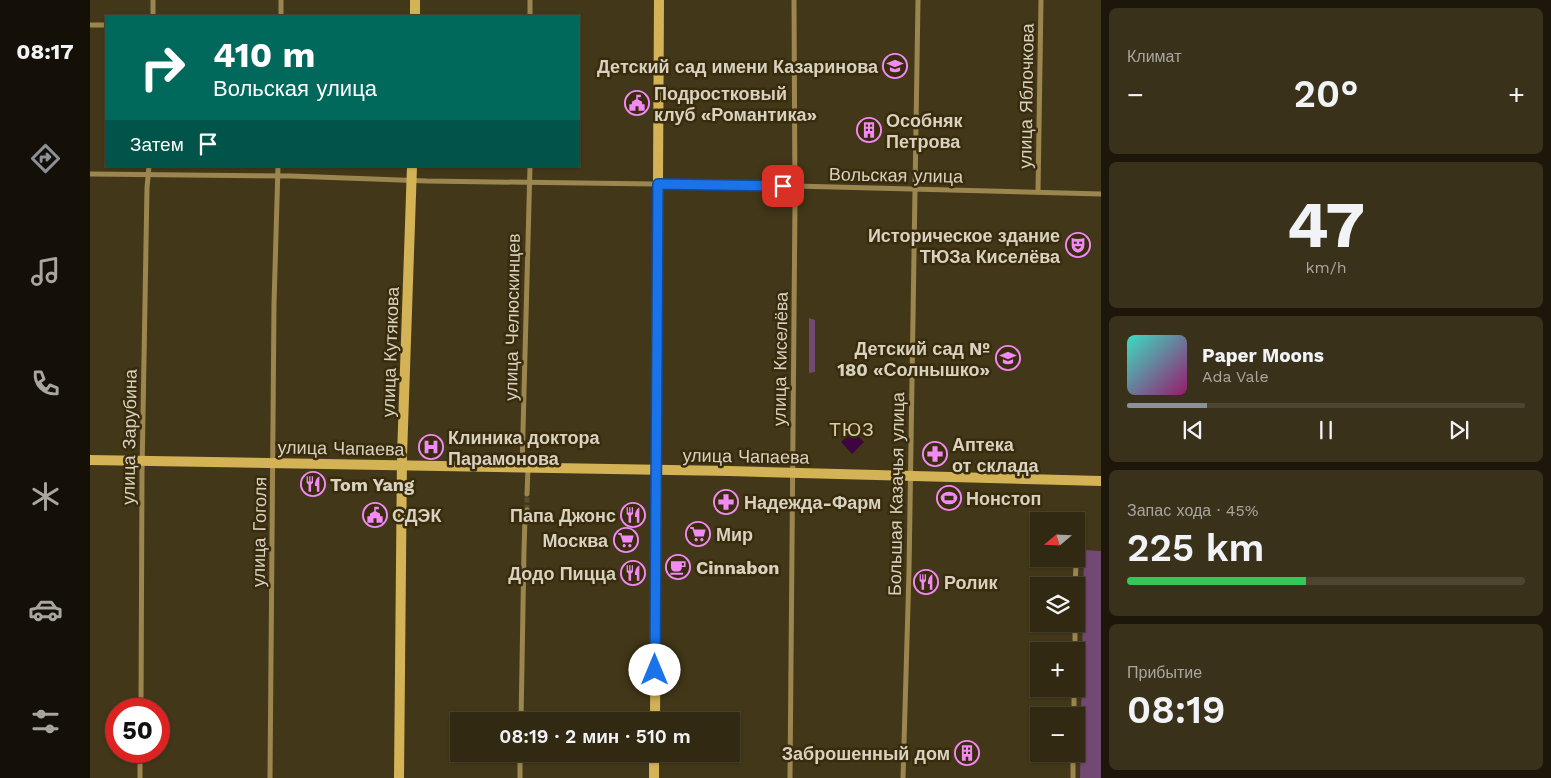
<!DOCTYPE html>
<html lang="ru">
<head>
<meta charset="utf-8">
<style>
	body { margin:0; font-family:"Work Sans",sans-serif; background:#3a311b; color:#f1f3f6; height:100vh; display:flex; flex-direction:column; font-size:19px; white-space:nowrap }
	* { box-sizing:border-box; margin:0 }
	p { font-size:16px; color:#a8a69f }
	.icon { flex:none; width:28px; height:28px; fill:none; stroke:currentColor; stroke-width:2; stroke-linecap:round; stroke-linejoin:round }
	.map { position:relative; flex:1; overflow:hidden }
	.side { display:flex; flex-direction:column; gap:8px; padding:8px; background:#1c170a; width:450px }
	.side>* { flex:none }
	.banner { position:absolute; left:15px; top:15px; width:475px; height:152px; border-radius:0px; box-shadow:0 1px 4px #0004,0 0 0 1px #4d4532; background:#00695c; color:#fff; overflow:hidden }
	.needle { width:32px; rotate:251deg }
	.buttons { position:absolute; left:940px; top:512px; display:grid; gap:10px }
	.buttons a { display:grid; place-items:center; width:55px; height:55px; border-radius:0px; background:#322912; box-shadow:0 1px 4px #0004,0 0 0 1px #4d4532; font-size:25px }
	.speed { position:absolute; left:15px; top:698px; display:flex; gap:10px; font-size:25px; font-weight:700; text-align:center }
	.speed>* { display:grid; place-content:center; width:65px; height:65px; border-radius:50%; background:#322912; box-shadow:0 1px 4px #0004,0 0 0 1px #4d4532; line-height:1 }
	.speed .limit { border:8px solid #d22; background:#fff; color:#111 }
	.pin { position:absolute; display:grid; place-items:center; width:42px; height:42px; color:#fff; margin:-21px; border-radius:10px; box-shadow:0 2px 8px #0006 }
	.me { position:absolute; width:55px; margin:-28px; rotate:0deg; stroke-linejoin:round; filter:drop-shadow(0 0 4px #0008) }
	.turn { display:flex; align-items:center; gap:18px; height:105px; padding:0 25px; font-size:22px }
	.turn .icon { width:65px; height:65px; stroke-width:2.5 }
	.turn b { display:block; font-size:35px; line-height:42px }
	.then { display:flex; align-items:center; height:48px; padding:0 25px; background:#0003; gap:10px; font-size:19px }
	.big { font-size:38px; font-weight:600; line-height:1.1 }
	.side .card { flex:1; display:flex; flex-direction:column; justify-content:center; gap:8px; min-width:0; padding:0 18px; border-radius:8px; background:#3a311b }
	.side .dial { align-items:center; gap:0 }
	.dial b { font-size:65px; line-height:1 }
	.song { display:flex; align-items:center; gap:15px }
	.cover { width:60px; height:60px; border-radius:8px; background:linear-gradient(135deg,hsl(170 70% 55%),hsl(320 70% 35%)) }
	.played { height:5px; border-radius:2px; background:linear-gradient(90deg,#8c9099 20%,#4d4532 20%) }
	.keys { display:flex; justify-content:space-around; direction:ltr }
	.heat { display:flex; justify-content:space-between; align-items:center; font-size:28px; direction:ltr }
	.charge { height:8px; border-radius:4px; background:linear-gradient(90deg,#34c759 45%,#4d4532 0) }
	.trip { position:absolute; left:360px; top:712px; width:290px; height:50px; border-radius:0px; background:#322912; box-shadow:0 1px 4px #0004,0 0 0 1px #4d4532; font-weight:600; line-height:50px; text-align:center }
	main { display:flex; flex:1; min-height:0 }
	.dock { display:flex; flex-direction:column; width:90px; justify-content:space-around; align-items:center; background:#141007; color:#a8a69f }
	.dock .icon { width:35px; height:35px }
	.dock .on { color:#8c9099 }
	.dock b { font-size:22px; color:#f1f3f6 }
	.map>svg:first-child { display:block }
	.green { fill:#724972 }
	.water { fill:#3e0540 }
	.lines { fill:none; stroke-linecap:round; stroke-linejoin:round }
	.street-tunnel { stroke:#594e31; stroke-width:5; stroke-dasharray:5 2.5; stroke-linecap:butt }
	.street { stroke:#9c8650; stroke-width:5 }
	.secondary { stroke:#d4b256; stroke-width:10 }
	.route-casing { stroke:#114b97; stroke-width:12 }
	.route { stroke:#1a73e8; stroke-width:9 }
	.labels { text-anchor:middle; dominant-baseline:central; stroke-width:5; stroke-linejoin:round; paint-order:stroke }
	.poi-label { font-size:18px; font-weight:bold; fill:#d9d2c1; stroke:#382c0d; text-anchor:start }
	.street-label { font-size:18px; fill:#d9d2c1; stroke:#382c0d }
	.neighbourhood-label { font-size:19px; letter-spacing:1px; fill:#dcceab; stroke:#382c0d }
</style>
</head>
<body>
<main>
<nav class="dock">
<b>08:17</b>
<svg class="icon on" aria-label="directions" viewBox="0 0 24 24"><path d="M12 3l9 9-9 9-9-9zM9 14v-3h6M13 9l2 2-2 2"/></svg>
<svg class="icon" aria-label="music" viewBox="0 0 24 24"><path d="M9 18V5l10-2v13"/><circle cx="6" cy="18" r="3"/><circle cx="16" cy="16" r="3"/></svg>
<svg class="icon" aria-label="phone" viewBox="0 0 24 24"><path d="M5 4h4l2 5-3 2q2 4 5 5l2-3 5 2v4C11 20 4 13 5 4z"/></svg>
<svg class="icon" aria-label="climate" viewBox="0 0 24 24"><path d="M12 3v18M4 7l16 10M4 17L20 7"/></svg>
<svg class="icon" aria-label="car" viewBox="0 0 24 24"><path d="M5 17H2v-5l4-1 3-4h7l3 4 3 1v5h-3M9 17h6M6 11h13"/><circle cx="7" cy="17" r="2"/><circle cx="17" cy="17" r="2"/></svg>
<svg class="icon" aria-label="filters" viewBox="0 0 24 24"><path d="M4 7h16M4 17h16"/><circle cx="9" cy="7" r="2"/><circle cx="15" cy="17" r="2"/></svg>
</nav>
<div class="map">
<svg width="1011" height="778" viewBox="0 0 1011 778">
	<rect width="100%" height="100%" fill="#423718"/>
	<g class="green">
		<polygon points="719,318 725,320 725,372 719,373"/>
		<polygon points="994,550 1011,551 1011,778 990,778"/>
	</g>
	<polygon class="water" points="763,431 774,442 762,454 751,442"/>
	<g class="lines">
		<polyline class="street-tunnel" points="437,510 437,494"/>
		<g class="street">
			<polyline points="63,16 63,0"/>
			<polyline points="191,16 191,0"/>
			<polyline points="440,16 440,0"/>
			<polyline points="0,25 16,25"/>
			<polyline points="0,174 201,176 337,181 705,186 1011,194"/>
			<polyline points="948,192 951,0"/>
			<polyline points="432,468 440,166"/>
			<polyline points="437,494 438,468"/>
			<polyline points="985,586 986,564"/>
			<polyline points="985,651 985,624"/>
			<polyline points="51,709 52,473 57,188 59,166"/>
			<polyline points="984,716 984,689"/>
			<polyline points="431,721 434,550 435,518 437,510"/>
			<polyline points="50,778 50,751"/>
			<polyline points="180,778 184,304 188,166"/>
			<polyline points="430,778 430,754"/>
			<polyline points="700,778 705,202 704,0"/>
			<polyline points="813,778 819,571 828,0"/>
			<polyline points="983,778 983,754"/>
		</g>
		<g class="secondary">
			<polyline points="325,16 325,0"/>
			<polyline points="0,460 639,471 1011,481"/>
			<polyline points="565,721 569,0"/>
			<polyline points="309,778 312,456 322,166"/>
			<polyline points="564,778 564,754"/>
		</g>
	</g>
	<g class="lines">
		<defs>
			<polyline id="route" points="565,670 568,184 693,186"/>
		</defs>
		<use href="#route" class="route-casing"/>
		<use href="#route" class="route"/>
	</g>
	<defs>
		<symbol id="school-ring" viewBox="-11 -11 22 22"><circle r="9.5" fill="#382c0d" stroke="#f28af3" stroke-width="1.5"/><path d="M0-5L7-2L0 1L-7-2ZM-4 1L0 2.5L4 1V4Q0 6-4 4Z" fill="#f28af3"/></symbol>
		<symbol id="civic-ring" viewBox="-11 -11 22 22"><circle r="9.5" fill="#382c0d" stroke="#f28af3" stroke-width="1.5"/><path d="M-.6-6.5H3V-4.5H.6V-3L4-1V1h2V6H-6V1h2V-1L-.6-3ZM-1.2 2.5V6h2.4V2.5Z" fill="#f28af3"/></symbol>
		<symbol id="building-ring" viewBox="-11 -11 22 22"><circle r="9.5" fill="#382c0d" stroke="#f28af3" stroke-width="1.5"/><path d="M-4-6H4V6H1V3H-1V6H-4ZM-2.5-4.3h1.7v1.8h-1.7ZM.8-4.3h1.7v1.8H.8ZM-2.5-1h1.7V.8h-1.7ZM.8-1h1.7V.8H.8Z" fill="#f28af3"/></symbol>
		<symbol id="theatre-ring" viewBox="-11 -11 22 22"><circle r="9.5" fill="#382c0d" stroke="#f28af3" stroke-width="1.5"/><path d="M-5-5.5Q0-4 5-5.5V0Q5 5 0 6Q-5 5-5 0ZM-3.3-2.5H-1v1.5H-3.3ZM1-2.5H3.3v1.5H1ZM-2.8 1Q0 5.5 2.8 1Z" fill="#f28af3"/></symbol>
		<symbol id="hospital-ring" viewBox="-11 -11 22 22"><circle r="9.5" fill="#382c0d" stroke="#f28af3" stroke-width="1.5"/><path d="M-5-5h3v3.5h4V-5h3V5h-3V1.5h-4V5h-3Z" fill="#f28af3"/></symbol>
		<symbol id="pharmacy-ring" viewBox="-11 -11 22 22"><circle r="9.5" fill="#382c0d" stroke="#f28af3" stroke-width="1.5"/><path d="M-2-6h4v4h4v4h-4v4h-4v-4h-4v-4h4Z" fill="#f28af3"/></symbol>
		<symbol id="restaurant-ring" viewBox="-11 -11 22 22"><circle r="9.5" fill="#382c0d" stroke="#f28af3" stroke-width="1.5"/><path d="M-5-6h1v4h1v-4h1v4h1v-4h1v5L-1.5 .5V6h-2V.5L-5-1ZM5-6V6H3V1.5H1.5Q1.5-4 5-6Z" fill="#f28af3"/></symbol>
		<symbol id="stadium-ring" viewBox="-11 -11 22 22"><circle r="9.5" fill="#382c0d" stroke="#f28af3" stroke-width="1.5"/><path d="M0-5a6.5 5 0 1 0 0 10a6.5 5 0 1 0 0-10ZM-3.5-1.8h7v3.6h-7Z" fill="#f28af3"/></symbol>
		<symbol id="supermarket-ring" viewBox="-11 -11 22 22"><circle r="9.5" fill="#382c0d" stroke="#f28af3" stroke-width="1.5"/><path d="M-6-5.5h2.5l.6 2H6L4.5 2H-2.5L-4.4-4H-6ZM-1.5 3.2a1.3 1.3 0 1 0 .1 0ZM3 3.2a1.3 1.3 0 1 0 .1 0Z" fill="#f28af3"/></symbol>
		<symbol id="cafe-ring" viewBox="-11 -11 22 22"><circle r="9.5" fill="#382c0d" stroke="#f28af3" stroke-width="1.5"/><path d="M-5.5-4.5H6V0H3Q3 3.5 0 3.5H-2.5Q-5.5 3.5-5.5 0ZM3-3.2v2h1.7v-2ZM-6 4.5H4V6H-6Z" fill="#f28af3"/></symbol>
	</defs>
	<g fill-rule="evenodd">
		<use href="#school-ring" x="791" y="52" width="28" height="28"/>
		<use href="#civic-ring" x="533" y="89" width="28" height="28"/>
		<use href="#building-ring" x="765" y="116" width="28" height="28"/>
		<use href="#theatre-ring" x="974" y="231" width="28" height="28"/>
		<use href="#school-ring" x="904" y="344" width="28" height="28"/>
		<use href="#hospital-ring" x="327" y="433" width="28" height="28"/>
		<use href="#pharmacy-ring" x="831" y="440" width="28" height="28"/>
		<use href="#restaurant-ring" x="209" y="470" width="28" height="28"/>
		<use href="#stadium-ring" x="845" y="484" width="28" height="28"/>
		<use href="#pharmacy-ring" x="622" y="488" width="28" height="28"/>
		<use href="#civic-ring" x="271" y="501" width="28" height="28"/>
		<use href="#restaurant-ring" x="529" y="501" width="28" height="28"/>
		<use href="#supermarket-ring" x="594" y="520" width="28" height="28"/>
		<use href="#supermarket-ring" x="522" y="526" width="28" height="28"/>
		<use href="#cafe-ring" x="574" y="553" width="28" height="28"/>
		<use href="#restaurant-ring" x="529" y="559" width="28" height="28"/>
		<use href="#restaurant-ring" x="822" y="568" width="28" height="28"/>
		<use href="#building-ring" x="863" y="739" width="28" height="28"/>
	</g>
	<g class="labels">
		<g class="poi-label">
			<text x="788" y="66" text-anchor="end">Детский сад имени Казаринова</text>
			<text x="564" y="93">Подростковый<tspan x="564" dy="21">клуб «Романтика»</tspan></text>
			<text x="796" y="120">Особняк<tspan x="796" dy="21">Петрова</tspan></text>
			<text x="970" y="235" text-anchor="end">Историческое здание<tspan x="970" dy="21">ТЮЗа Киселёва</tspan></text>
			<text x="900" y="348" text-anchor="end">Детский сад №<tspan x="900" dy="21">180 «Солнышко»</tspan></text>
			<text x="358" y="437">Клиника доктора<tspan x="358" dy="21">Парамонова</tspan></text>
			<text x="862" y="444">Аптека<tspan x="862" dy="21">от склада</tspan></text>
			<text x="240" y="484">Tom Yang</text>
			<text x="876" y="498">Нонстоп</text>
			<text x="654" y="502">Надежда-Фарм</text>
			<text x="302" y="515">СДЭК</text>
			<text x="526" y="515" text-anchor="end">Папа Джонс</text>
			<text x="626" y="534">Мир</text>
			<text x="518" y="540" text-anchor="end">Москва</text>
			<text x="606" y="567">Cinnabon</text>
			<text x="526" y="573" text-anchor="end">Додо Пицца</text>
			<text x="854" y="582">Ролик</text>
			<text x="860" y="753" text-anchor="end">Заброшенный дом</text>
		</g>
		<g class="street-label">
			<text transform="translate(936 96) rotate(-89)">улица Яблочкова</text>
			<text transform="translate(806 175) rotate(1)">Вольская улица</text>
			<text transform="translate(422 317) rotate(-89)">улица Челюскинцев</text>
			<text transform="translate(300 352) rotate(-88)">улица Кутякова</text>
			<text transform="translate(690 359) rotate(-89)">улица Киселёва</text>
			<text transform="translate(39 437) rotate(-89)">улица Зарубина</text>
			<text transform="translate(251 448) rotate(1)">улица Чапаева</text>
			<text transform="translate(656 456) rotate(1)">улица Чапаева</text>
			<text transform="translate(806 494) rotate(-89)">Большая Казачья улица</text>
			<text transform="translate(169 532) rotate(-89)">улица Гоголя</text>
		</g>
		<g class="neighbourhood-label">
			<text x="762" y="429">ТЮЗ</text>
		</g>
	</g>
</svg>
<div class="buttons">
<a><svg class="needle" viewBox="-14 -14 28 28"><path d="M0-13l5 13h-10z" fill="#e53935"/><path d="M0 13l5-13h-10z" fill="#a8a69f"/></svg></a>
<a><svg class="icon" aria-label="layers" viewBox="0 0 24 24"><path d="M12 4l9 5-9 5-9-5zM3 14l9 5 9-5"/></svg></a>
<a>+</a>
<a>−</a>
</div>
<div class="speed"><div class="limit">50</div></div>
<div class="pin" style="left:693px;top:186px;background:#d93025"><svg class="icon" aria-label="arrive" viewBox="0 0 24 24"><path d="M6 21V4h12l-3 4 3 4H6"/></svg></div>
<svg class="me" style="left:565px;top:670px" viewBox="-20 -20 40 40"><circle r="19" fill="#fff"/><path d="M0-13L10 11 0 6-10 11z" fill="#1a73e8"/></svg>
<div class="trip">08:19 · 2 мин · 510 m</div>
<div class="banner">
<div class="turn"><svg class="icon" aria-label="right" viewBox="0 0 24 24"><path d="M7 20v-9h11M14 6l5 5-5 5"/></svg><div><b>410 m</b>Вольская улица</div></div>
<div class="then">Затем<svg class="icon" aria-label="arrive" viewBox="0 0 24 24"><path d="M6 21V4h12l-3 4 3 4H6"/></svg></div>
</div>
</div>
<section class="side">
<div class="card"><p>Климат</p>
<div class="heat"><a>−</a><b class="big">20°</b><a>+</a></div>
</div>
<div class="card dial"><b>47</b><p>km/h</p></div>
<div class="card">
<div class="song"><i class="cover"></i><div><b>Paper Moons</b><p>Ada Vale</p></div></div>
<div class="played"></div>
<div class="keys"><svg class="icon" aria-label="previous" viewBox="0 0 24 24"><path d="M18 5L8 12l10 7zM5 5v14"/></svg><svg class="icon" aria-label="pause" viewBox="0 0 24 24"><path d="M8 5v14M16 5v14"/></svg><svg class="icon" aria-label="next" viewBox="0 0 24 24"><path d="M6 5l10 7-10 7zM19 5v14"/></svg></div>
</div>
<div class="card"><p>Запас хода · 45%</p><b class="big">225 km</b><div class="charge"></div></div>
<div class="card"><p>Прибытие</p><b class="big">08:19</b></div>
</section>
</main>
</body>
</html>
